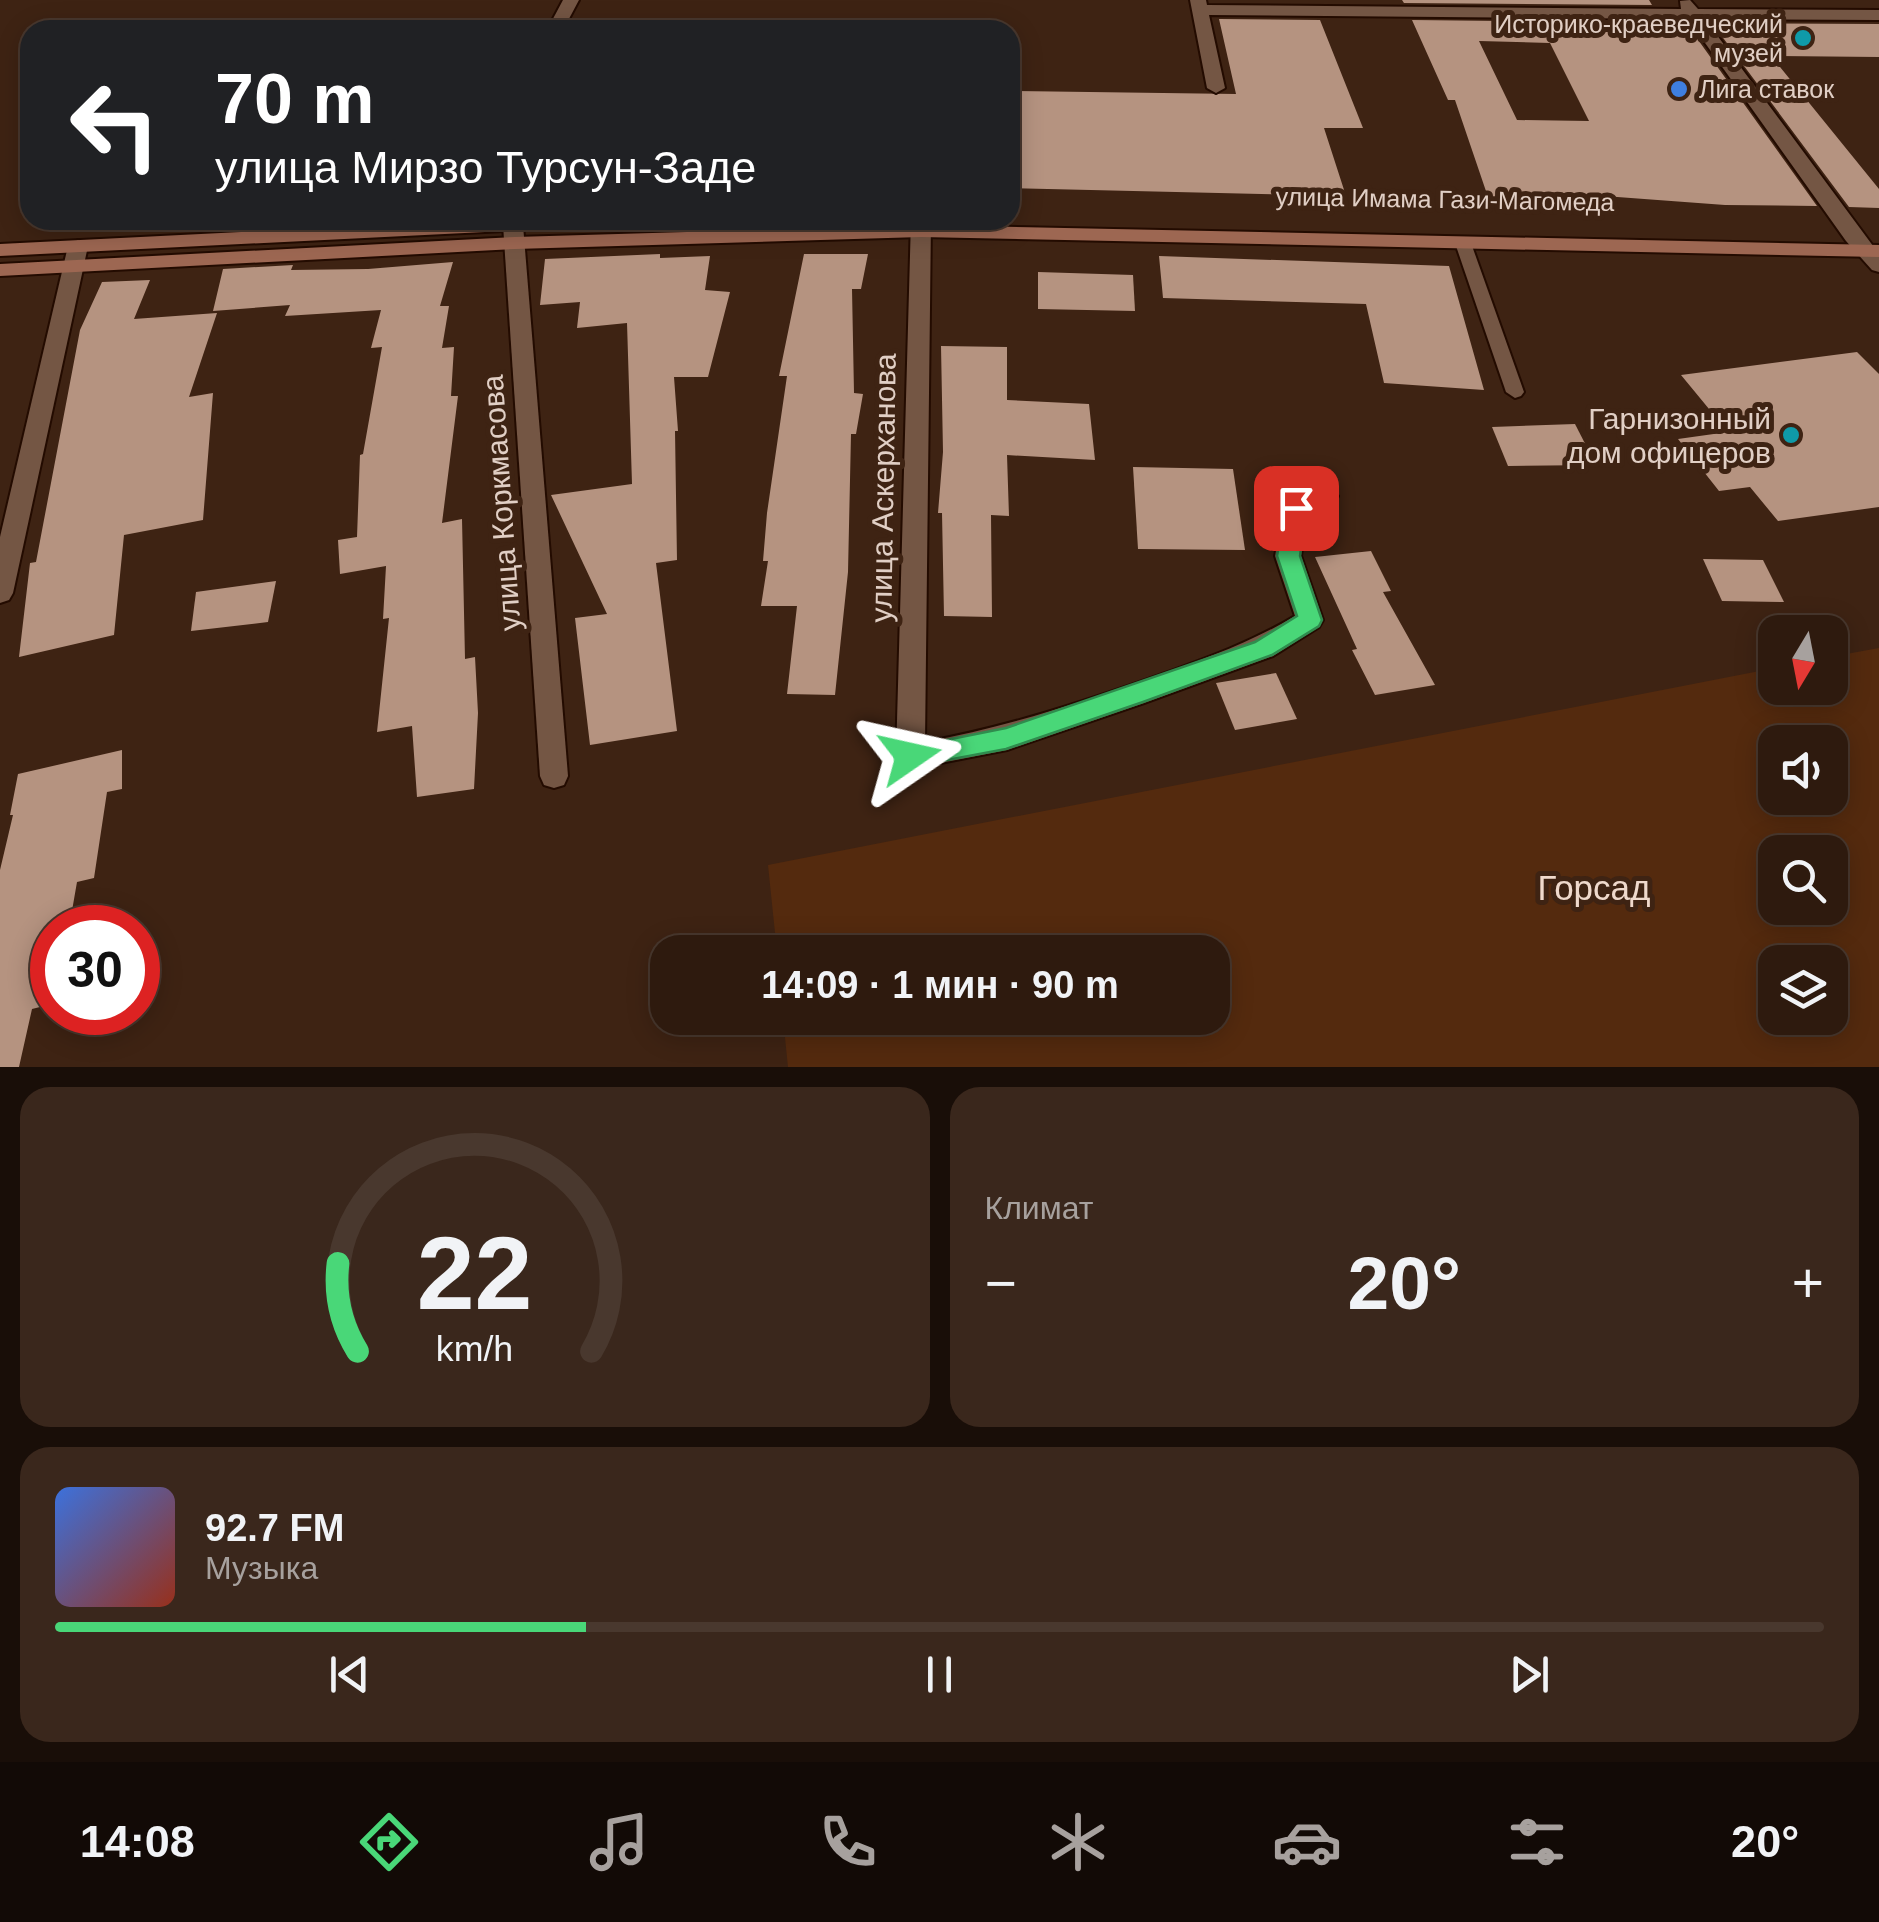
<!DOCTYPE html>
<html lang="ru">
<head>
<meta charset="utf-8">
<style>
	body { margin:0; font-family:Helvetica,sans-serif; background:#3a271c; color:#f1f3f6; height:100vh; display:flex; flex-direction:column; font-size:38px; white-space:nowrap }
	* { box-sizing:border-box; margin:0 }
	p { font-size:32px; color:#a7a19e }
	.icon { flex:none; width:55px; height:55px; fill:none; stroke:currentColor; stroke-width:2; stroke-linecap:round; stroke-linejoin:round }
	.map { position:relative; height:1067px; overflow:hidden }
	.details { display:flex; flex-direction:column; gap:20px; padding:20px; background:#190e08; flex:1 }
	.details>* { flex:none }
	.banner { position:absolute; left:20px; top:20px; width:1000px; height:210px; border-radius:30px; box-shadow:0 5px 25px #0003,0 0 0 2px #49382e; background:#202124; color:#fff; overflow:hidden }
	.needle { width:65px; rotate:190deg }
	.buttons { position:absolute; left:1758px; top:615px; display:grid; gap:20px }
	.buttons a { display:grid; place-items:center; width:90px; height:90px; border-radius:20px; background:#2e1a0e; box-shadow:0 5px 25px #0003,0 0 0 2px #49382e; font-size:50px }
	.speed { position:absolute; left:30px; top:905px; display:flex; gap:20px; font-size:50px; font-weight:700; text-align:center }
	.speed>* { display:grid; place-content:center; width:130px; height:130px; border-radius:50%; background:#2e1a0e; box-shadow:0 5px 25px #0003,0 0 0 2px #49382e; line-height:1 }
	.speed .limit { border:15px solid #d22; background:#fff; color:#111 }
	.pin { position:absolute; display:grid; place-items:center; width:85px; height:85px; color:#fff; margin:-42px; border-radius:20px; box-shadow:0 5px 15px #0006 }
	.me { position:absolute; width:110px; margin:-55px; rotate:79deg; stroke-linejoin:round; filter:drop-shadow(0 0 8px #0008) }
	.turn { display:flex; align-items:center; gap:35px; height:210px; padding:0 30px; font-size:45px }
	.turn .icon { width:130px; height:130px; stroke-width:2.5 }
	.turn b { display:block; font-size:70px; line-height:85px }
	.big { font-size:75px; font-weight:700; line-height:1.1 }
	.details .card { flex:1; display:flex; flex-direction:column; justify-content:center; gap:15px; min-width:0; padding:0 35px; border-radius:30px; background:#3a271c }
	.details .dial { align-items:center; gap:0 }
	.dial svg { height:260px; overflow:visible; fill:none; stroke:#49382e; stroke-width:7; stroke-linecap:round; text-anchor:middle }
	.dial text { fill:#f1f3f6; stroke:none }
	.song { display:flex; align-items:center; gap:30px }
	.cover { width:120px; height:120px; border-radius:15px; background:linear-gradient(135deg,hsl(220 70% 55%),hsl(10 70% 35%)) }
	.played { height:10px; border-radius:5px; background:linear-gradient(90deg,#49d778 30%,#49382e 30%) }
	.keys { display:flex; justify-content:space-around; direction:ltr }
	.heat { display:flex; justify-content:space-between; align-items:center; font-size:55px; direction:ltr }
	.details .tiles { flex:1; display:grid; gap:20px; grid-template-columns:1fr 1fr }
	.card:last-child { grid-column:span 2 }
	.trip { position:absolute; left:650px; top:935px; width:580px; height:100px; border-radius:30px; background:#2e1a0e; box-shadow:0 5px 25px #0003,0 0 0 2px #49382e; font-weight:700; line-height:100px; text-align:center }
	.tabs { display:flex; height:160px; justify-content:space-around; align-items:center; background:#120a06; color:#a7a19e }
	.tabs .icon { width:70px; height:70px }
	.tabs .selected { color:#49d778 }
	.tabs b { font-size:45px; color:#f1f3f6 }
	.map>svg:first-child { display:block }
	.green { fill:#542a0e; fill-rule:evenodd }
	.building { fill:#b59380; fill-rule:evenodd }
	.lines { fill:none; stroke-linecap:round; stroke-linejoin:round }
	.lane-casing { stroke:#230b00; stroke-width:4 }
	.street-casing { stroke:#230b00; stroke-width:4 }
	.secondary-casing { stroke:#230b00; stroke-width:4 }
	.lane { fill:#745644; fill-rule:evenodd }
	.street { fill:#745644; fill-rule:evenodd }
	.secondary { fill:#9d6752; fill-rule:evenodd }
	.route { fill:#49d778; stroke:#2f8c4e; stroke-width:2.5 }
	.culture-dot { fill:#0f9aa8; stroke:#3e2313; stroke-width:4 }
	.shop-dot { fill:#3f7fe0; stroke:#3e2313; stroke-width:4 }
	.labels { text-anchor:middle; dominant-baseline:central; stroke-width:10; stroke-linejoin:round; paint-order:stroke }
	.far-poi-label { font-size:25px; fill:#e1cfc5; stroke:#3e2313; text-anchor:end }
	.far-street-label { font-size:25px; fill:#e1cfc5; stroke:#3e2313 }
	.poi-label { font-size:30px; fill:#e1cfc5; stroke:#3e2313; text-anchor:end }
	.street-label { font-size:30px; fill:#e1cfc5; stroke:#3e2313 }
	.near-park-label { font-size:35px; fill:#efd9cc; stroke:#3e2313 }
</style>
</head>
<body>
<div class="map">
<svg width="1879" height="1067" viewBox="0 0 1879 1067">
	<rect width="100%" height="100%" fill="#3e2313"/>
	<path class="green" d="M 1879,648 L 1879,1067 L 788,1067 L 783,1018 L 1212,1018 L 1212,952 L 777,952 L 768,865 L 1775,668 L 1775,688 L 1830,688 L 1830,657 ZM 1775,742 L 1830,742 L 1830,798 L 1775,798 ZM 1775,852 L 1830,852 L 1830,908 L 1775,908 ZM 1775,962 L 1830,962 L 1830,1018 L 1775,1018 Z"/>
	<g class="building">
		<polygon points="1402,0 1649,0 1652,5 1404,3"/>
		<polygon points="1219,19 1320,20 1363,128 1324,128 1346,196 1010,188 1010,91 1236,94"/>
		<path d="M 1412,20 L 1686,23 L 1817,206 L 1725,205 L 1550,192 L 1554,203 L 1489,200 L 1455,100 L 1448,100 ZM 1479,41 L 1550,43 L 1589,121 L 1517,120 Z"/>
		<polygon points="1712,23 1879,24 1879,57 1771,56 1879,189 1879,208 1849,207"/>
		<polygon points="660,254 660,258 710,256 705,290 730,292 708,377 674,377 678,431 675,431 677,560 656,563 677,731 590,745 575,618 607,614 551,495 632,484 627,323 577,328 580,302 540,305 545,259"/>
		<polygon points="804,254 868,254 861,289 852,289 854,393 863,394 856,434 851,434 848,572 835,695 787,694 797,606 761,606 768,561 763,561 767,513 787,376 779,376"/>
		<polygon points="1159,256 1449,266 1484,390 1384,383 1366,304 1163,298"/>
		<polygon points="453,262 440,306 449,306 442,348 454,347 451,396 458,396 442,523 462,519 465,659 475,657 478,713 474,789 417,797 412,726 377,732 389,618 383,619 386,566 340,574 338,540 357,537 360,455 363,454 382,347 371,348 381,310 285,316 290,305 213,311 223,269 293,265 291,270 368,269"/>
		<polygon points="1038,272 1133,275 1135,311 1038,309"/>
		<polygon points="150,280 134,319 217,313 189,397 213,393 203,520 124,535 114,635 19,657 30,563 36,562 80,330 102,282"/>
		<polygon points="941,346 1007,347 1007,400 1089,404 1095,460 1007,455 1009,516 991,515 992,617 944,616 942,513 938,513 943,452"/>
		<polygon points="1857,352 1879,374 1879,507 1778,521 1750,487 1719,491 1678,439 1728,432 1681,375"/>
		<polygon points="1575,424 1596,465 1508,466 1492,427"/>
		<polygon points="1133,467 1233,469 1245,550 1138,549"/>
		<polygon points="1371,551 1391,591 1383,592 1435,685 1375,695 1352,650 1357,649 1315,557"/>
		<polygon points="1703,559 1763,560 1784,602 1722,601"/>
		<polygon points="276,581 268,622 191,631 196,592"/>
		<polygon points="1276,673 1297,719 1235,730 1216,683"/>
		<polygon points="122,750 122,789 107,792 94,878 77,882 69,928 52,928 52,1004 32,1009 19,1067 0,1067 0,870 13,815 10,815 18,774"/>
	</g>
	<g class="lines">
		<defs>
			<polygon id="lane" points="1463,238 1471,243 1524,392 1521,396 1515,398 1506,392 1455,243"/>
			<g id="street">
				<polygon points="563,0 579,0 563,30 547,30"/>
				<polygon points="1190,0 1206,0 1207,5 1681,9 1680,1 1690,0 1698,9 1879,10 1879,20 1705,19 1879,254 1879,272 1872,270 1846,241 1688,19 1209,15 1225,88 1216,93 1207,88"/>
				<polygon points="509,220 523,225 568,776 564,785 554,788 544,785 540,776 503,225"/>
				<path d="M 911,220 L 931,220 L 925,742 C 1005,727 1077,704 1154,677 C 1204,659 1250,643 1295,616 L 1275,556 L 1284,508 L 1287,502 L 1326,487 L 1338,496 L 1335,502 L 1307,513 L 1301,556 L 1323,620 L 1319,627 L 1273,656 L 1144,703 L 1007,750 L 910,769 L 900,765 L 896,757 Z"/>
				<polygon points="78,240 88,246 13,593 9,600 0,603 0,537 68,246"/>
			</g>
			<g id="secondary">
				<polygon points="483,220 614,220 604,226 0,256 0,244"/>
				<polygon points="921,225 1879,245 1879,257 921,237 515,249 0,276 0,264 515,237"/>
			</g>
		</defs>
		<use href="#lane" class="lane-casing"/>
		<use href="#street" class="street-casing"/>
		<use href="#secondary" class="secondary-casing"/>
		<use href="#lane" class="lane"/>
		<use href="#street" class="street"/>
		<use href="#secondary" class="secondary"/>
	</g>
	<polygon class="route" points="1296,500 1307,508 1300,556 1322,620 1319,626 1272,655 1143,702 1006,749 910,767 901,764 897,756 901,749 1006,728 1255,642 1297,616 1277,556 1285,508"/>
	<g class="culture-dot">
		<circle cx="1803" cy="38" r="10"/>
		<circle cx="1791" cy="435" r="10"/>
	</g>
	<circle class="shop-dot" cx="1679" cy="89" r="10"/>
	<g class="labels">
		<g class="far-poi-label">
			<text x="1783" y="24">Историко-краеведческий<tspan x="1783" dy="29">музей</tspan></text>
			<text x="1699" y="89" text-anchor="start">Лига ставок</text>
		</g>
		<g class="far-street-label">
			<text transform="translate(1445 199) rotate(1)">улица Имама Гази-Магомеда</text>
		</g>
		<g class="poi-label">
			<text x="1771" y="418">Гарнизонный<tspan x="1771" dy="34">дом офицеров</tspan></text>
		</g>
		<g class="street-label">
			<text transform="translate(883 488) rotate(-89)">улица Аскерханова</text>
			<text transform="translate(501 503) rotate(-94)">улица Коркмасова</text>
		</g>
		<g class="near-park-label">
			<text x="1594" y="887">Горсад</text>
		</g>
	</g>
</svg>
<div class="buttons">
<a><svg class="needle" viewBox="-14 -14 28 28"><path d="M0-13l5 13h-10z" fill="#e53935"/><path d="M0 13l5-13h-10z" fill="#a7a19e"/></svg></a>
<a><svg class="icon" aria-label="sound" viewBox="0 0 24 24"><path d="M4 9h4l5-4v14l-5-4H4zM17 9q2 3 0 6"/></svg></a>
<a><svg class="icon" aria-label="search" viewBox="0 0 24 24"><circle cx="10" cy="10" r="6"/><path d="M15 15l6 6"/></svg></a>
<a><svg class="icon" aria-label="layers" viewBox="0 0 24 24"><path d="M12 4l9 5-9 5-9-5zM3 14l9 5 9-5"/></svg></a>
</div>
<div class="speed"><div class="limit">30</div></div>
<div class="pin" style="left:1296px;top:508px;background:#d93025"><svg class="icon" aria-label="arrive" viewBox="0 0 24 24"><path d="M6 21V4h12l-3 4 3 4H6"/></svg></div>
<svg class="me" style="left:910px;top:756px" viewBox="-20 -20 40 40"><path d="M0-17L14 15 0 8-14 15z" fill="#49d778" stroke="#fff" stroke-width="4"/></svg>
<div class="trip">14:09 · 1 мин · 90 m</div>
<div class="banner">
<div class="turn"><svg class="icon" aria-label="left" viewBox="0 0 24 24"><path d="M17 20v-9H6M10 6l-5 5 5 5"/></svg><div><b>70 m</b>улица Мирзо Турсун-Заде</div></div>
</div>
</div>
<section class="details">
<div class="tiles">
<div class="card dial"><svg viewBox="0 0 100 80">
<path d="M14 69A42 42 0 1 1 86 69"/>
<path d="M14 69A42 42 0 0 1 8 42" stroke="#49d778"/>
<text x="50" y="56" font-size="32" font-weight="700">22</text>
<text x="50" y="72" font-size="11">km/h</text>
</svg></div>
<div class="card"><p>Климат</p>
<div class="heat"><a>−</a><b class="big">20°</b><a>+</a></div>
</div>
<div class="card">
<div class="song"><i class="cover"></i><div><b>92.7 FM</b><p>Музыка</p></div></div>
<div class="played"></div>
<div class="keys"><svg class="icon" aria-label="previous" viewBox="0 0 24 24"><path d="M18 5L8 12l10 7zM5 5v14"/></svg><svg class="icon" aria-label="pause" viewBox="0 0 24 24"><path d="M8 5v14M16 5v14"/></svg><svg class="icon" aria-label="next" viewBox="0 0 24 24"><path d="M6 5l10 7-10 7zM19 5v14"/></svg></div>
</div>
</div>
</section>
<nav class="tabs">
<b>14:08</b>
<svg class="icon selected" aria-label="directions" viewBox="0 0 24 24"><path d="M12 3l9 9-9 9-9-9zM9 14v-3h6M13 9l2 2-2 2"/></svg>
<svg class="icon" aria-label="music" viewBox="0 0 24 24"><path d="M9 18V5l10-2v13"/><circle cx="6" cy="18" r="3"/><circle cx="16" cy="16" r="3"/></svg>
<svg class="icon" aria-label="phone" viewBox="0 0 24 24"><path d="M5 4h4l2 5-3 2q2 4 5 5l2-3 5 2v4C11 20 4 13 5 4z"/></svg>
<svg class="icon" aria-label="climate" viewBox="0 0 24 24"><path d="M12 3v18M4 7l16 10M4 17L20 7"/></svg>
<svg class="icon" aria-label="car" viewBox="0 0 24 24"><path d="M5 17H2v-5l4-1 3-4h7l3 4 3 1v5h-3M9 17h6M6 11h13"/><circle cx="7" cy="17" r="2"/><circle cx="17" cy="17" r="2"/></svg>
<svg class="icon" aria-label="filters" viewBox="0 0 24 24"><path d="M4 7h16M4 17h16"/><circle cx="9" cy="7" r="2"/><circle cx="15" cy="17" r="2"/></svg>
<b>20°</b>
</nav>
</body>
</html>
